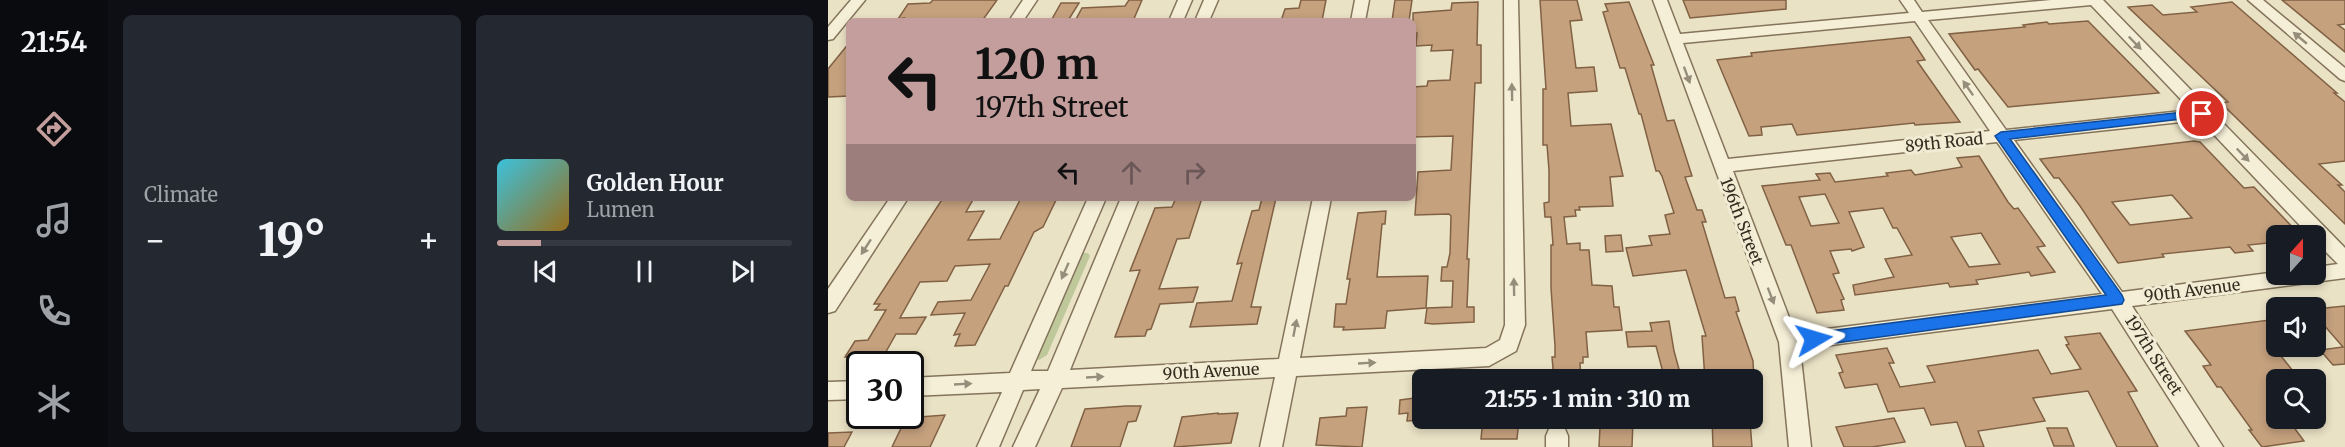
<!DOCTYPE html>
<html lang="en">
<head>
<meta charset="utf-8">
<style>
	body { margin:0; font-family:Merriweather,serif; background:#242831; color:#f1f3f6; height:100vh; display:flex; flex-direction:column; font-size:22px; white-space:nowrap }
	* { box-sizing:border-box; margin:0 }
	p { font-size:20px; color:#9ea1a6 }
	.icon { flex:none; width:33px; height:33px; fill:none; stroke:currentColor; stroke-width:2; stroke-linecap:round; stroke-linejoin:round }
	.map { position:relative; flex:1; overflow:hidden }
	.details { display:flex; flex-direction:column; gap:15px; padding:15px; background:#0d0f14; width:720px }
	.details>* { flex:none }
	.guide { position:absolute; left:18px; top:18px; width:570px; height:183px; border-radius:9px; box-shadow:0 3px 9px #0003; background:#c49e9d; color:#111; overflow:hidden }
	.needle { width:39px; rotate:21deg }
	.controls { position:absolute; left:1438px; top:225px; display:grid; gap:12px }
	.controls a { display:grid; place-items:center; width:60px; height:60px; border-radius:9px; background:#171b24; box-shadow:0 3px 9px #0003; font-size:30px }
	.speed { position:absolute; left:18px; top:351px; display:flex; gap:12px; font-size:30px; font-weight:700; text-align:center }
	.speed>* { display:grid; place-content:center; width:78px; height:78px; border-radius:50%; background:#171b24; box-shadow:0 3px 9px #0003; line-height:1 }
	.speed .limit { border:3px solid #111; border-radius:9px; background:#fff; color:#111 }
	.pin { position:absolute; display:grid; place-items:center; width:51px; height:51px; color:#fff; margin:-26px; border:3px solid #fff; border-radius:50%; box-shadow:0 2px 6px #0007 }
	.me { position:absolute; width:66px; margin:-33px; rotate:83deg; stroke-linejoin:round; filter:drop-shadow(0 0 4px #0008) }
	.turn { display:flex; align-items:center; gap:21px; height:126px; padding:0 30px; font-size:27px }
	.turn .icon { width:78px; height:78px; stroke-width:2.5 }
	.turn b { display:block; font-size:42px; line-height:51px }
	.lanes { display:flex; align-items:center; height:57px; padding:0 30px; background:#0003; justify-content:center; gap:30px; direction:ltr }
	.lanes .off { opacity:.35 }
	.big { font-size:45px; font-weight:800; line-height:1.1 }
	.details .card { flex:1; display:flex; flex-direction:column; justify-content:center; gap:9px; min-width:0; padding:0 21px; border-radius:9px; background:#242831 }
	.song { display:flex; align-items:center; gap:18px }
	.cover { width:72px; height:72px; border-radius:9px; background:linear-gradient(135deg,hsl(190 70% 55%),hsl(40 70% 35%)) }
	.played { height:6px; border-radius:3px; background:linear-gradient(90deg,#c49e9d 15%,#363941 15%) }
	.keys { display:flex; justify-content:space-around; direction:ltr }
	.heat { display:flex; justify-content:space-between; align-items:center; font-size:33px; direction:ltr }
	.details .tiles { flex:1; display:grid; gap:15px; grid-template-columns:repeat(2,1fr) }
	.trip { position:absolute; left:584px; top:369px; width:351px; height:60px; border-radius:9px; background:#171b24; box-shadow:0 3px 9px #0003; font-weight:800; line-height:60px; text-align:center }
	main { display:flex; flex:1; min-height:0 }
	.tab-bar { display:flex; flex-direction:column; width:108px; justify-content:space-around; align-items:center; background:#090b0e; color:#9ea1a6 }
	.tab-bar .icon { width:42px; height:42px }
	.tab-bar .current { color:#c49e9d }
	.tab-bar b { font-size:27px; color:#f1f3f6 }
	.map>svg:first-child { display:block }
	.green { fill:#bfc89a }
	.building { fill:#c5a17e; stroke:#816144; stroke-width:1.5; fill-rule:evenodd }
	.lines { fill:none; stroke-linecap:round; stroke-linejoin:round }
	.street-casing { stroke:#84745c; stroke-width:3 }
	.street { fill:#f6efd7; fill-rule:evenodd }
	.oneway { fill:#968d7b }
	.route { fill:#1a73e8; stroke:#114b97; stroke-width:1.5 }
	.labels { text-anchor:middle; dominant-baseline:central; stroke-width:6; stroke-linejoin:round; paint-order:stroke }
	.street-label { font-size:16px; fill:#352b1f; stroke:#f2ecd4 }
</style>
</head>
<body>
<main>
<nav class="tab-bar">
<b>21:54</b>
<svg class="icon current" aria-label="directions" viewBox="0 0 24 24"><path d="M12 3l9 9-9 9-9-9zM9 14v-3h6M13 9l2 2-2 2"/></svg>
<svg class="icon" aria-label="music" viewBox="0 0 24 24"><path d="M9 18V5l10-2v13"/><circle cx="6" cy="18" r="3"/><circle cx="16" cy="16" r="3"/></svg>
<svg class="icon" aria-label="phone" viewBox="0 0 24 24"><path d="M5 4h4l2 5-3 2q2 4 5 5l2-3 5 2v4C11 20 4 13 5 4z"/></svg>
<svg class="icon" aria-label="climate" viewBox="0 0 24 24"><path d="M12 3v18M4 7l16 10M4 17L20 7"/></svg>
</nav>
<section class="details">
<div class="tiles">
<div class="card"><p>Climate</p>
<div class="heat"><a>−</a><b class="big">19°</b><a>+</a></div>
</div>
<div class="card">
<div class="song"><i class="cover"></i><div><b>Golden Hour</b><p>Lumen</p></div></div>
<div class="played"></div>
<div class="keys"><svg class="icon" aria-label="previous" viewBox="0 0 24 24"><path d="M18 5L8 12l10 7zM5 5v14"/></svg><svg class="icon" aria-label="pause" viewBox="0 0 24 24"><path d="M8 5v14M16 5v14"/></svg><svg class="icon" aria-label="next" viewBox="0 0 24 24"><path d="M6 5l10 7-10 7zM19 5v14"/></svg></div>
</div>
</div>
</section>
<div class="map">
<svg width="1517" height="447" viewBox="0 0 1517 447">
	<rect width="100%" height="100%" fill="#eae2c5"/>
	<polygon class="green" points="255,253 260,253 262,256 219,355 211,360 207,358 252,255"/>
	<g class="building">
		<polygon points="105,0 169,0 154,21 74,21 76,18 70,19 80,4 102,3"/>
		<polygon points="301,0 314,0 305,21 247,21 254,8 297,6"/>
		<polygon points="473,0 498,0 494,21 453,21 457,9 471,8"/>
		<polygon points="567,0 584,0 581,21 564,21"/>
		<polygon points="712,0 749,0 754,20 742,21 748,68 766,67 769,91 740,93 743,126 783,124 795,176 782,177 785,206 751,207 752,210 747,210 748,216 736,217 739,244 752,243 752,250 761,250 764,285 784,286 786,307 791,307 794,330 758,332 760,357 755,357 755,363 752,363 753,380 726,380 724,357 727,357 727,346 723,288 723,245 725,245 723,217 717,217 716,203 721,202 721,170 719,145 715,145 715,89 718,89"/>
		<polygon points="855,0 958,0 958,9 862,18"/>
		<polygon points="1454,0 1517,0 1517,24 1510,25 1517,30 1517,52"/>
		<polygon points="650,2 649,45 653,45 653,83 647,83 639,259 641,259 639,307 646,307 646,322 605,324 597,323 599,308 624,307 625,281 613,281 614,267 619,267 622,253 623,216 621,214 587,215 590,172 623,170 625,136 585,137 585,87 599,86 600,81 622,80 625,50 603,51 604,45 588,46 589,33 585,34 585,13 623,10 624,3"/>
		<polygon points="801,2 826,65 823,65 839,121 846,120 864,176 857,177 869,210 874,210 878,222 874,222 897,298 907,297 911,311 908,312 925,361 926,380 877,380 874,336 878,336 858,270 805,276 798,248 824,245 821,236 842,234 837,215 846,213 834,176 831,171 828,171 813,114 811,114 797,68 792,68 775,12 780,11 777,4"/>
		<polygon points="1404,2 1509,93 1506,93 1517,102 1517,161 1491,164 1514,185 1510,185 1517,192 1517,224 1393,103 1400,102 1300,7 1324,5 1335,15 1369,12 1363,7"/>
		<polygon points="233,3 251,3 241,19 224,19"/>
		<polygon points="1260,21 1331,93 1180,107 1150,69 1147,70 1121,34 1197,27 1195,25 1219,22 1221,24"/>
		<polygon points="1082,37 1097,60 1089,61 1132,122 1087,125 1086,123 969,135 964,124 933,127 934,135 921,136 889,60 924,56 923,53"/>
		<polygon points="21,43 21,96 0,97 0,69"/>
		<path d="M 1366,141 L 1372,142 L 1416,188 L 1426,187 L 1473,236 L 1449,236 L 1449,242 L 1420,245 L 1425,251 L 1407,253 L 1402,247 L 1334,254 L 1336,257 L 1290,263 L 1252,206 L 1231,178 L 1226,178 L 1212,159 ZM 1344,195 L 1364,218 L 1302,225 L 1284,202 Z"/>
		<path d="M 1151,156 L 1180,202 L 1186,209 L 1190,208 L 1217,246 L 1209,247 L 1227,272 L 1203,276 L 1201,272 L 1148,280 L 1150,284 L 1122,287 L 1120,283 L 1027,295 L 1025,285 L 1066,277 L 1057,259 L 1084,255 L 1069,228 L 1065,228 L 1055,208 L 1021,212 L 1036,247 L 1024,251 L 1023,249 L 1002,251 L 1011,273 L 1005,274 L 1016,299 L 1013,300 L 1016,310 L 989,313 L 963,245 L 958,245 L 934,186 L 992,180 L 988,174 L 1002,173 L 1007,182 L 1060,176 L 1058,173 L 1083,170 L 1087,175 L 1134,167 L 1129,158 ZM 997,194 L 1011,223 L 983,226 L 971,197 ZM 1153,233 L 1172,264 L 1141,267 L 1123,237 Z"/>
		<polygon points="115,198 146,198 138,212 156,211 140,240 172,239 193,198 229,198 215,227 206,232 180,286 177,286 147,345 127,346 132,334 126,335 137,313 103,315 110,302 143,300 162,264 127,266 119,281 92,282 72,318 98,317 88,334 68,334 55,357 17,357 27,341 40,340 58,310 47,310 52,304 46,304"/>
		<polygon points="348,198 374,198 361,238 349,239 331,289 370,287 365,302 332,304 323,329 319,330 317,336 287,337 312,270 302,271 327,208 344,207"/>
		<polygon points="434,198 448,198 423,307 433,307 429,324 362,327 369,303 404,301 414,263 409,264 424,211 431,210"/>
		<polygon points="558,211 557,224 554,224 549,277 600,276 598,308 559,311 557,328 515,330 516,327 506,327 508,304 518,304 522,279 519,279 530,213"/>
		<polygon points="793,235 795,251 778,252 777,236"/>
		<polygon points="1517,306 1517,364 1505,365 1492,350 1515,347 1488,316 1488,309"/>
		<polygon points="1449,319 1449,351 1469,376 1449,380 1449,418 1459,418 1476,441 1434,447 1421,430 1424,430 1393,387 1389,387 1375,366 1383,365 1357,331"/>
		<polygon points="841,321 846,351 854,380 837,380 828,346 800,347 798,332 824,331 822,323"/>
		<polygon points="1272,333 1309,391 1300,392 1330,447 1289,447 1260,391 1205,398 1217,421 1150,431 1156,447 1138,447 1129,422 1103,425 1096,408 1060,412 1049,384 1017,388 1011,373 1015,372 1008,355 1059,348 1066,363 1061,363 1072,387 1107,382 1099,366 1210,350 1223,374 1253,369 1238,345 1241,344 1237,337"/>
		<polygon points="594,397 594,420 579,421 580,413 571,414 572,400"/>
		<polygon points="298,406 313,406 308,421 300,422 292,447 243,447 257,409"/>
		<polygon points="539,407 534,447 488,445 492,418 518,416 519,408"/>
		<polygon points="390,413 390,414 410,413 403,443 346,447 354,417"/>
		<polygon points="117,415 102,447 64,447 78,418"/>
		<polygon points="655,418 691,419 689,439 653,439"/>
		<polygon points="884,418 922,421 924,447 885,447"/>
		<polygon points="1066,418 1077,442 1044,447 1016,447 1008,427"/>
		<polygon points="791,419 805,420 804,447 771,447 772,427 790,428"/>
		<polygon points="1219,428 1239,428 1246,446 1226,446"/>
		<polygon points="24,432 16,447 0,447 0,433"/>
	</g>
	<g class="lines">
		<defs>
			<g id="street">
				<polygon points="23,0 37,0 5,39 0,40 0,27"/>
				<polygon points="195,0 209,0 195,21 181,21"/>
				<polygon points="350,0 364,0 355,21 341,21"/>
				<polygon points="376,0 390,0 381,21 367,21"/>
				<polygon points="527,0 541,0 537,21 523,21"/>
				<polygon points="676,0 690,0 697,325 688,351 661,366 468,376 454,447 432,447 447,377 234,388 207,447 185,447 212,389 195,390 171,447 149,447 174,392 82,396 82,378 182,373 260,198 278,198 203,371 220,371 293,198 311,198 242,370 451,359 485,198 503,198 472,358 658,348 672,340 677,325"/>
				<path d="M 825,0 L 839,0 L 852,34 L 1081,13 L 1072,0 L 1086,0 L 1094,12 L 1223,0 L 1275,0 L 1517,248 L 1517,278 L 1304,306 L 1395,447 L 1372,447 L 1284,309 L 972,349 L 983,447 L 961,447 L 951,342 ZM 1263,5 L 1363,110 L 1178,130 L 1100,20 ZM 1087,21 L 1162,131 L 900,159 L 855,43 ZM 1372,120 L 1482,236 L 1488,236 L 1488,242 L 1510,264 L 1488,267 L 1488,274 L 1449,274 L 1449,272 L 1294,292 L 1186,140 ZM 1169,142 L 1274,294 L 967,333 L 905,171 Z"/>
				<polygon points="1420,0 1435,0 1517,68 1517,81 1512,79"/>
				<polygon points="62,198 80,198 7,311 0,313 0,289"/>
				<polygon points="32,381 32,399 0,400 0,382"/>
				<polygon points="729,426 737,429 740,436 740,447 718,447 718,436 721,429"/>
			</g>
		</defs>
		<use href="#street" class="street-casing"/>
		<use href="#street" class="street"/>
	</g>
	<defs><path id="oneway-solid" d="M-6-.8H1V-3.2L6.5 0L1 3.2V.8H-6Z" transform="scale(1.5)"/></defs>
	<g class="oneway">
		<use href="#oneway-solid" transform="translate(1472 38) rotate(-140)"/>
		<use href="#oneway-solid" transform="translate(1307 43) rotate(46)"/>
		<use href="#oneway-solid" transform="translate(859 75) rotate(70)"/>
		<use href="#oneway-solid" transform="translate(1140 88) rotate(-125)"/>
		<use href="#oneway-solid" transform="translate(684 92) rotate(-91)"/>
		<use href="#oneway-solid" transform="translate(1415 155) rotate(46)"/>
		<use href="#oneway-solid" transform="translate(38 247) rotate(123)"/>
		<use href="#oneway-solid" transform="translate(237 271) rotate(114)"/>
		<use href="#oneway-solid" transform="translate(686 287) rotate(-91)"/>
		<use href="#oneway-solid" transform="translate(943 296) rotate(69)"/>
		<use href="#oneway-solid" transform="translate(467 328) rotate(-79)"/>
		<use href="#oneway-solid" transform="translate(539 363) rotate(-3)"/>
		<use href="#oneway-solid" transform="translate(267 377) rotate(-3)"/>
		<use href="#oneway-solid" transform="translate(135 384) rotate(-3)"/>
	</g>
	<polygon class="route" points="1374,110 1380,114 1379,116 1182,139 1294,295 1296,300 1294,304 986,346 981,344 978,339 981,335 986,333 1278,295 1167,136 1173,132"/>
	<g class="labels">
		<g class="street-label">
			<text transform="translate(1116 142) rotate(-6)">89th Road</text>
			<text transform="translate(914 221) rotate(69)">196th Street</text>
			<text transform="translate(1364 290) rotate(-7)">90th Avenue</text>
			<text transform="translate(1326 355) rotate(57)">197th Street</text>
			<text transform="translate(383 371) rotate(-3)">90th Avenue</text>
		</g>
	</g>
</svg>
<div class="controls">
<a><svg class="needle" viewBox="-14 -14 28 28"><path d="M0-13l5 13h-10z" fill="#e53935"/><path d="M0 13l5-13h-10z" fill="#9ea1a6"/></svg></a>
<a><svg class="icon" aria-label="sound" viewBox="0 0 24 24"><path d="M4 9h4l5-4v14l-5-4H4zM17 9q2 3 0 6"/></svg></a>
<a><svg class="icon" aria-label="search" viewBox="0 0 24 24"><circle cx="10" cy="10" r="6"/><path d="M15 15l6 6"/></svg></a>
</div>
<div class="speed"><div class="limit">30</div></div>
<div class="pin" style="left:1374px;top:114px;background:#d93025"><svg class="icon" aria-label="arrive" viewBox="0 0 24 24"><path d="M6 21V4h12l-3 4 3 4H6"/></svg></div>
<svg class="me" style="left:986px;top:339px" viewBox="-20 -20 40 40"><path d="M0-17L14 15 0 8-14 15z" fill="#1a73e8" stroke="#fff" stroke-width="4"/></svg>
<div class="trip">21:55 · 1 min · 310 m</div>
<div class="guide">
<div class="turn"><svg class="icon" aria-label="left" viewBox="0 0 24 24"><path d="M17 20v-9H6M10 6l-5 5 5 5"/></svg><div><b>120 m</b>197th Street</div></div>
<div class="lanes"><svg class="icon" aria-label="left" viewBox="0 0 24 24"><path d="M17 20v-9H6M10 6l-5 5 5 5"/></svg><svg class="icon off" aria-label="ahead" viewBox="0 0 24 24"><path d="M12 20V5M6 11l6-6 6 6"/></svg><svg class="icon off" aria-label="right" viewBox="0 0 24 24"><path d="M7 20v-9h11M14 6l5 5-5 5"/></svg></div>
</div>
</div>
</main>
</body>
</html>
